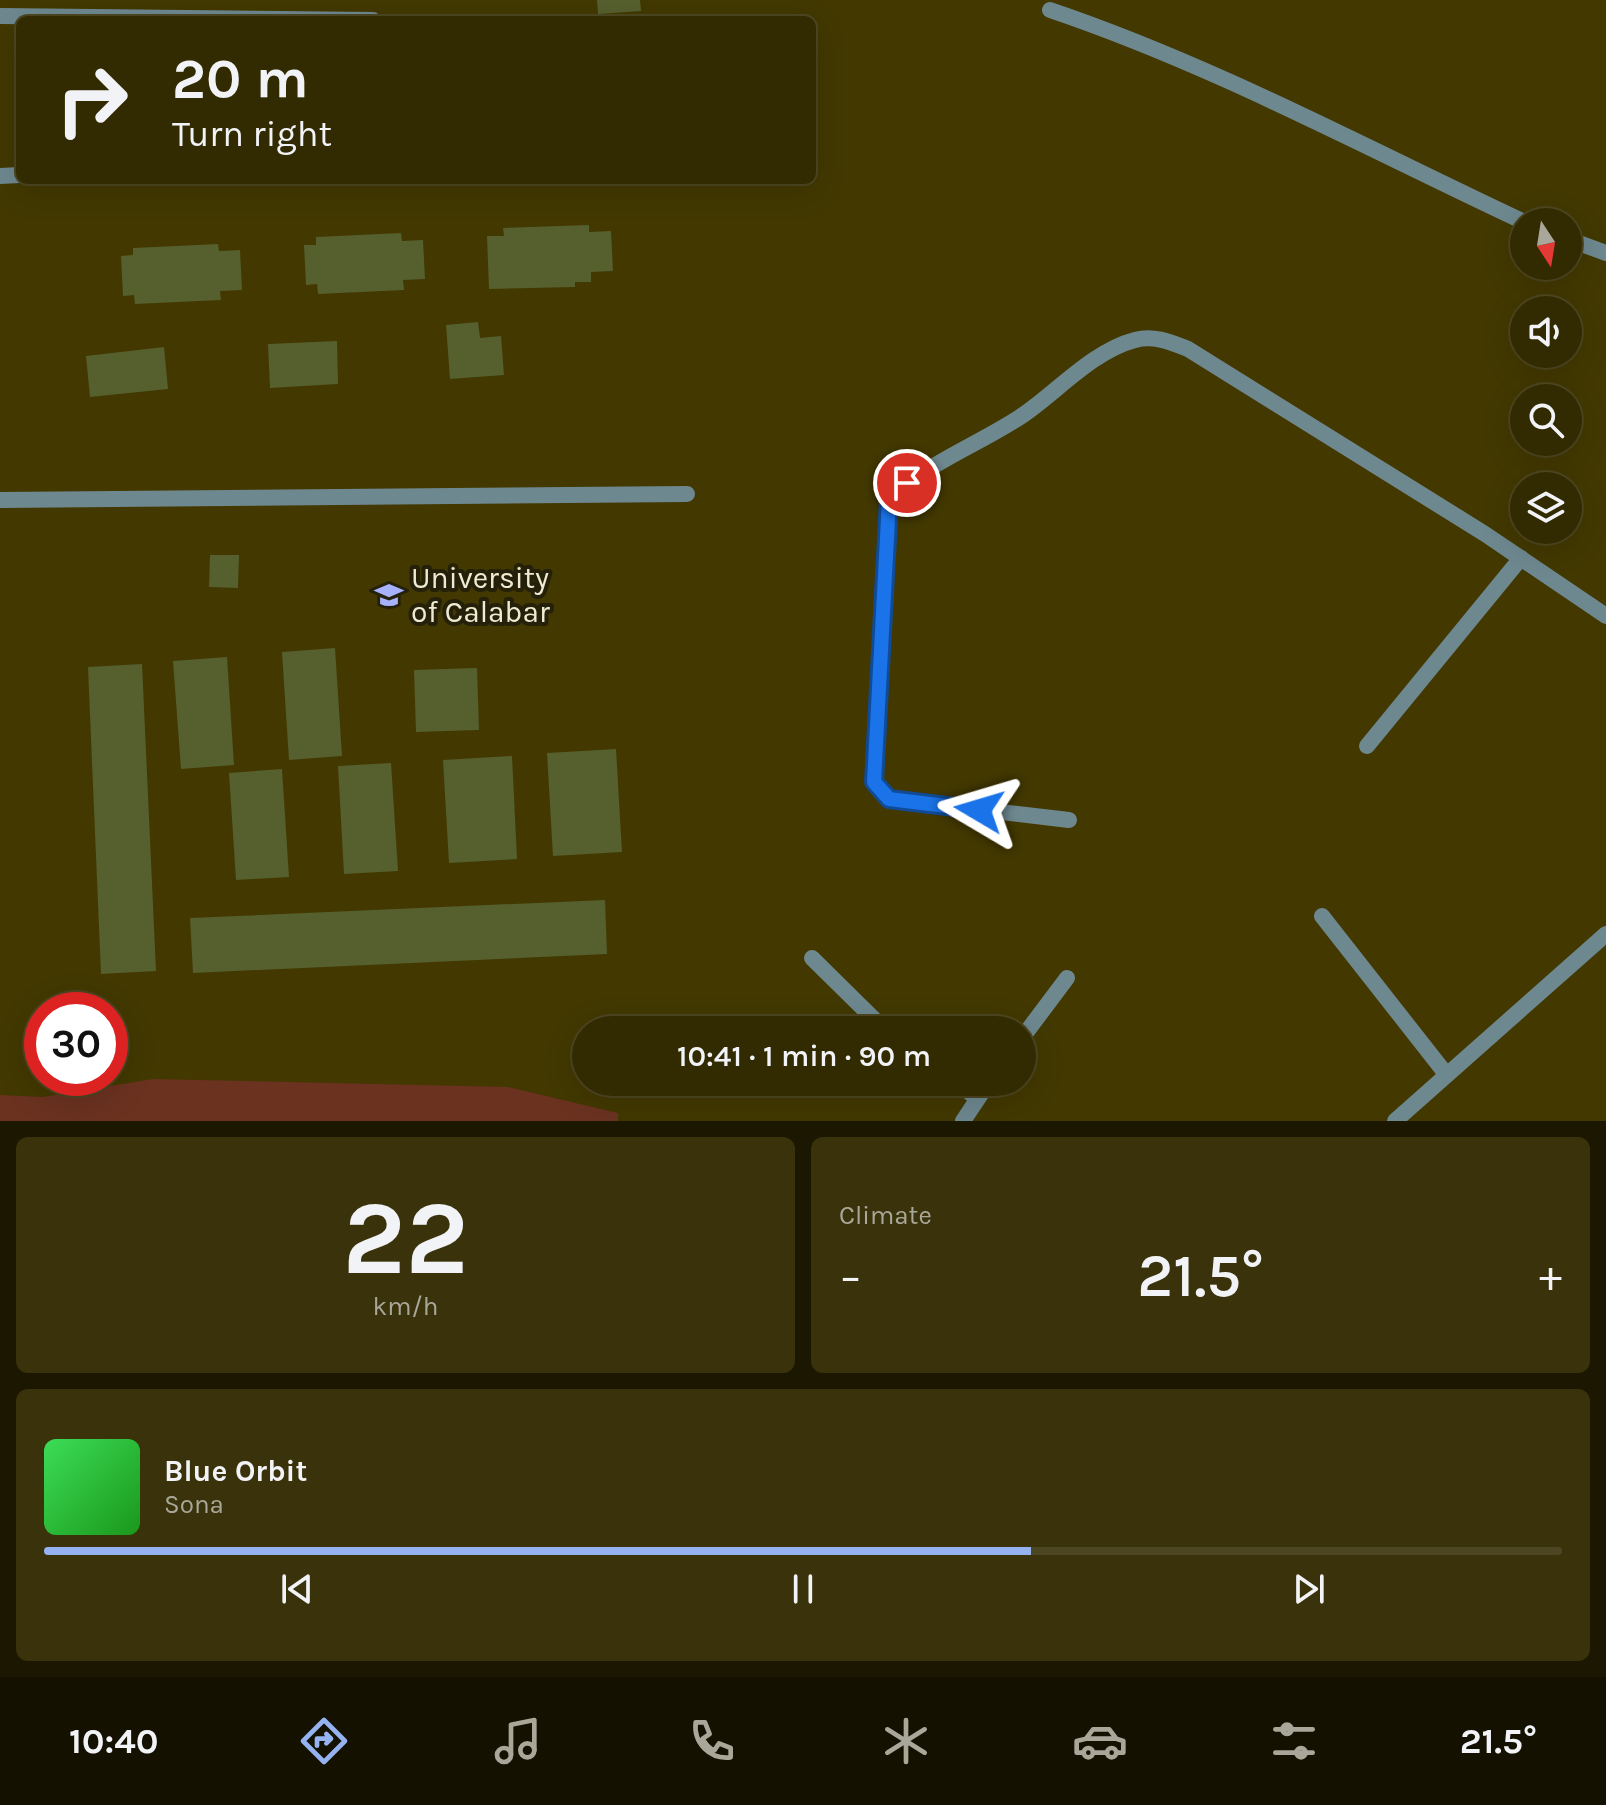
<!DOCTYPE html>
<html lang="en">
<head>
<meta charset="utf-8">
<style>
	body { margin:0; font-family:Karla,sans-serif; background:#3a320a; color:#f1f3f6; height:100vh; display:flex; flex-direction:column; font-size:30px; white-space:nowrap }
	* { box-sizing:border-box; margin:0 }
	p { font-size:26px; color:#a8a799 }
	.icon { flex:none; width:44px; height:44px; fill:none; stroke:currentColor; stroke-width:2; stroke-linecap:round; stroke-linejoin:round }
	.map { position:relative; height:1121px; overflow:hidden }
	.drawer { display:flex; flex-direction:column; gap:16px; padding:16px; background:#1c1700; flex:1 }
	.drawer>* { flex:none }
	.guide { position:absolute; left:16px; top:16px; width:800px; height:168px; border-radius:12px; box-shadow:0 8px 32px #0002,0 0 0 2px #4d4622; background:#322a00; color:#f1f3f6; overflow:hidden }
	.needle { width:52px; rotate:168deg }
	.tools { position:absolute; left:1510px; top:208px; display:grid; gap:16px }
	.tools a { display:grid; place-items:center; width:72px; height:72px; border-radius:50%; background:#322a00; box-shadow:0 8px 32px #0002,0 0 0 2px #4d4622; font-size:40px }
	.speed { position:absolute; left:24px; top:992px; display:flex; gap:16px; font-size:40px; font-weight:700; text-align:center }
	.speed>* { display:grid; place-content:center; width:104px; height:104px; border-radius:50%; background:#322a00; box-shadow:0 8px 32px #0002,0 0 0 2px #4d4622; line-height:1 }
	.speed .limit { border:12px solid #d22; background:#fff; color:#111 }
	.pin { position:absolute; display:grid; place-items:center; width:68px; height:68px; color:#fff; margin:-34px; border:4px solid #fff; border-radius:50%; box-shadow:0 2px 8px #0007 }
	.me { position:absolute; width:88px; margin:-44px; rotate:277deg; stroke-linejoin:round; filter:drop-shadow(0 0 6px #0008) }
	.turn { display:flex; align-items:center; gap:28px; height:168px; padding:0 24px; font-size:36px }
	.turn .icon { width:104px; height:104px; stroke-width:2.5 }
	.turn b { display:block; font-size:56px; line-height:68px }
	.big { font-size:60px; font-weight:600; line-height:1.1 }
	.drawer .tile { flex:1; display:flex; flex-direction:column; justify-content:center; gap:12px; min-width:0; padding:0 28px; border-radius:12px; background:#3a320a }
	.drawer .dial { align-items:center; gap:0 }
	.dial b { font-size:104px; line-height:1 }
	.song { display:flex; align-items:center; gap:24px }
	.cover { width:96px; height:96px; border-radius:12px; background:linear-gradient(135deg,hsl(130 70% 55%),hsl(120 70% 35%)) }
	.played { height:8px; border-radius:4px; background:linear-gradient(90deg,#95b2f1 65%,#4d4622 65%) }
	.keys { display:flex; justify-content:space-around; direction:ltr }
	.heat { display:flex; justify-content:space-between; align-items:center; font-size:44px; direction:ltr }
	.drawer .tiles { flex:1; display:grid; gap:16px; grid-template-columns:1fr 1fr }
	.tile:last-child { grid-column:span 2 }
	.trip { position:absolute; left:572px; top:1016px; width:464px; height:80px; border-radius:40px; background:#322a00; box-shadow:0 8px 32px #0002,0 0 0 2px #4d4622; font-weight:600; line-height:80px; text-align:center }
	.tabs { display:flex; height:128px; justify-content:space-around; align-items:center; background:#141100; color:#a8a799 }
	.tabs .icon { width:56px; height:56px }
	.tabs .current { color:#95b2f1 }
	.tabs b { font-size:36px; color:#f1f3f6 }
	.map>svg:first-child { display:block }
	.green { fill:#6b3220 }
	.building { fill:#565f2e }
	.lines { fill:none; stroke-linecap:round; stroke-linejoin:round }
	.minor { stroke:#6e8890; stroke-width:16 }
	.route-casing { stroke:#114b97; stroke-width:20 }
	.route { stroke:#1a73e8; stroke-width:14 }
	.labels { text-anchor:middle; dominant-baseline:central; stroke-width:8; stroke-linejoin:round; paint-order:stroke }
	.poi-label { font-size:30px; fill:#f0ead0; stroke:#24200a; text-anchor:start }
</style>
</head>
<body>
<div class="map">
<svg width="1606" height="1121" viewBox="0 0 1606 1121">
	<rect width="100%" height="100%" fill="#423800"/>
	<polygon class="green" points="153,1079 508,1087 618,1113 618,1121 0,1121 0,1095 42,1097"/>
	<g class="building">
		<polygon points="597,0 640,0 641,11 598,14"/>
		<polygon points="589,225 589,232 611,231 613,271 591,272 591,282 575,282 575,287 489,289 487,236 504,236 503,228"/>
		<polygon points="401,233 402,241 423,240 425,279 403,280 404,290 318,294 317,284 306,285 304,245 316,245 316,237"/>
		<polygon points="218,244 219,251 240,250 242,290 220,291 221,300 135,304 134,295 123,296 121,256 133,255 133,248"/>
		<polygon points="478,322 480,338 501,336 504,375 450,379 446,325"/>
		<polygon points="337,341 338,384 270,388 268,344"/>
		<polygon points="164,347 168,389 90,397 86,356"/>
		<polygon points="210,555 239,555 238,588 209,587"/>
		<polygon points="335,648 342,756 289,760 282,652"/>
		<polygon points="227,657 234,765 181,769 173,661"/>
		<polygon points="142,664 156,971 101,974 88,667"/>
		<polygon points="477,668 479,730 416,732 414,670"/>
		<polygon points="616,749 622,852 553,856 547,753"/>
		<polygon points="512,756 517,859 449,863 443,760"/>
		<polygon points="391,763 398,871 344,874 338,766"/>
		<polygon points="282,769 289,877 236,880 229,773"/>
		<polygon points="605,900 607,954 193,973 190,918"/>
	</g>
	<g class="lines">
		<g class="minor">
			<path d="M 1050,10 C 1213,65 1368,149 1524,222"/>
			<polyline points="0,16 373,20"/>
			<polyline points="0,176 20,175"/>
			<polyline points="1568,239 1606,253"/>
			<polyline points="0,500 687,494"/>
			<polyline points="1367,746 1521,558"/>
			<path d="M 1069,820 L 889,799 L 874,782 L 889,500 C 926,463 980,444 1023,415 C 1058,391 1093,351 1135,340 C 1154,335 1170,342 1188,349 L 1485,534 L 1606,616"/>
			<polyline points="1322,916 1446,1074"/>
			<polyline points="812,958 885,1030"/>
			<polyline points="1022,1038 1067,978"/>
			<polyline points="958,1082 977,1099"/>
			<polyline points="963,1121 989,1082"/>
			<polyline points="1395,1121 1606,934"/>
		</g>
	</g>
	<g class="lines">
		<defs>
			<polyline id="route" points="907,483 889,500 874,782 889,799 979,810"/>
		</defs>
		<use href="#route" class="route-casing"/>
		<use href="#route" class="route"/>
	</g>
	<defs>
		<symbol id="university-bare" viewBox="-9 -9 18 18"><path d="M0-5L7-2L0 1L-7-2ZM-4 1L0 2.5L4 1V4Q0 6-4 4Z" fill="#a7b1fc" stroke="#24200a" stroke-width="2.5" paint-order="stroke"/></symbol>
	</defs>
	<g fill-rule="evenodd">
		<use href="#university-bare" x="369" y="575" width="40" height="40"/>
	</g>
	<g class="labels">
		<g class="poi-label">
			<text x="411" y="578">University<tspan x="411" dy="34">of Calabar</tspan></text>
		</g>
	</g>
</svg>
<div class="tools">
<a><svg class="needle" viewBox="-14 -14 28 28"><path d="M0-13l5 13h-10z" fill="#e53935"/><path d="M0 13l5-13h-10z" fill="#a8a799"/></svg></a>
<a><svg class="icon" aria-label="sound" viewBox="0 0 24 24"><path d="M4 9h4l5-4v14l-5-4H4zM17 9q2 3 0 6"/></svg></a>
<a><svg class="icon" aria-label="search" viewBox="0 0 24 24"><circle cx="10" cy="10" r="6"/><path d="M15 15l6 6"/></svg></a>
<a><svg class="icon" aria-label="layers" viewBox="0 0 24 24"><path d="M12 4l9 5-9 5-9-5zM3 14l9 5 9-5"/></svg></a>
</div>
<div class="speed"><div class="limit">30</div></div>
<div class="pin" style="left:907px;top:483px;background:#d93025"><svg class="icon" aria-label="arrive" viewBox="0 0 24 24"><path d="M6 21V4h12l-3 4 3 4H6"/></svg></div>
<svg class="me" style="left:979px;top:810px" viewBox="-20 -20 40 40"><path d="M0-17L14 15 0 8-14 15z" fill="#1a73e8" stroke="#fff" stroke-width="4"/></svg>
<div class="trip">10:41 · 1 min · 90 m</div>
<div class="guide">
<div class="turn"><svg class="icon" aria-label="right" viewBox="0 0 24 24"><path d="M7 20v-9h11M14 6l5 5-5 5"/></svg><div><b>20 m</b>Turn right</div></div>
</div>
</div>
<section class="drawer">
<div class="tiles">
<div class="tile dial"><b>22</b><p>km/h</p></div>
<div class="tile"><p>Climate</p>
<div class="heat"><a>−</a><b class="big">21.5°</b><a>+</a></div>
</div>
<div class="tile">
<div class="song"><i class="cover"></i><div><b>Blue Orbit</b><p>Sona</p></div></div>
<div class="played"></div>
<div class="keys"><svg class="icon" aria-label="previous" viewBox="0 0 24 24"><path d="M18 5L8 12l10 7zM5 5v14"/></svg><svg class="icon" aria-label="pause" viewBox="0 0 24 24"><path d="M8 5v14M16 5v14"/></svg><svg class="icon" aria-label="next" viewBox="0 0 24 24"><path d="M6 5l10 7-10 7zM19 5v14"/></svg></div>
</div>
</div>
</section>
<nav class="tabs">
<b>10:40</b>
<svg class="icon current" aria-label="directions" viewBox="0 0 24 24"><path d="M12 3l9 9-9 9-9-9zM9 14v-3h6M13 9l2 2-2 2"/></svg>
<svg class="icon" aria-label="music" viewBox="0 0 24 24"><path d="M9 18V5l10-2v13"/><circle cx="6" cy="18" r="3"/><circle cx="16" cy="16" r="3"/></svg>
<svg class="icon" aria-label="phone" viewBox="0 0 24 24"><path d="M5 4h4l2 5-3 2q2 4 5 5l2-3 5 2v4C11 20 4 13 5 4z"/></svg>
<svg class="icon" aria-label="climate" viewBox="0 0 24 24"><path d="M12 3v18M4 7l16 10M4 17L20 7"/></svg>
<svg class="icon" aria-label="car" viewBox="0 0 24 24"><path d="M5 17H2v-5l4-1 3-4h7l3 4 3 1v5h-3M9 17h6M6 11h13"/><circle cx="7" cy="17" r="2"/><circle cx="17" cy="17" r="2"/></svg>
<svg class="icon" aria-label="filters" viewBox="0 0 24 24"><path d="M4 7h16M4 17h16"/><circle cx="9" cy="7" r="2"/><circle cx="15" cy="17" r="2"/></svg>
<b>21.5°</b>
</nav>
</body>
</html>
